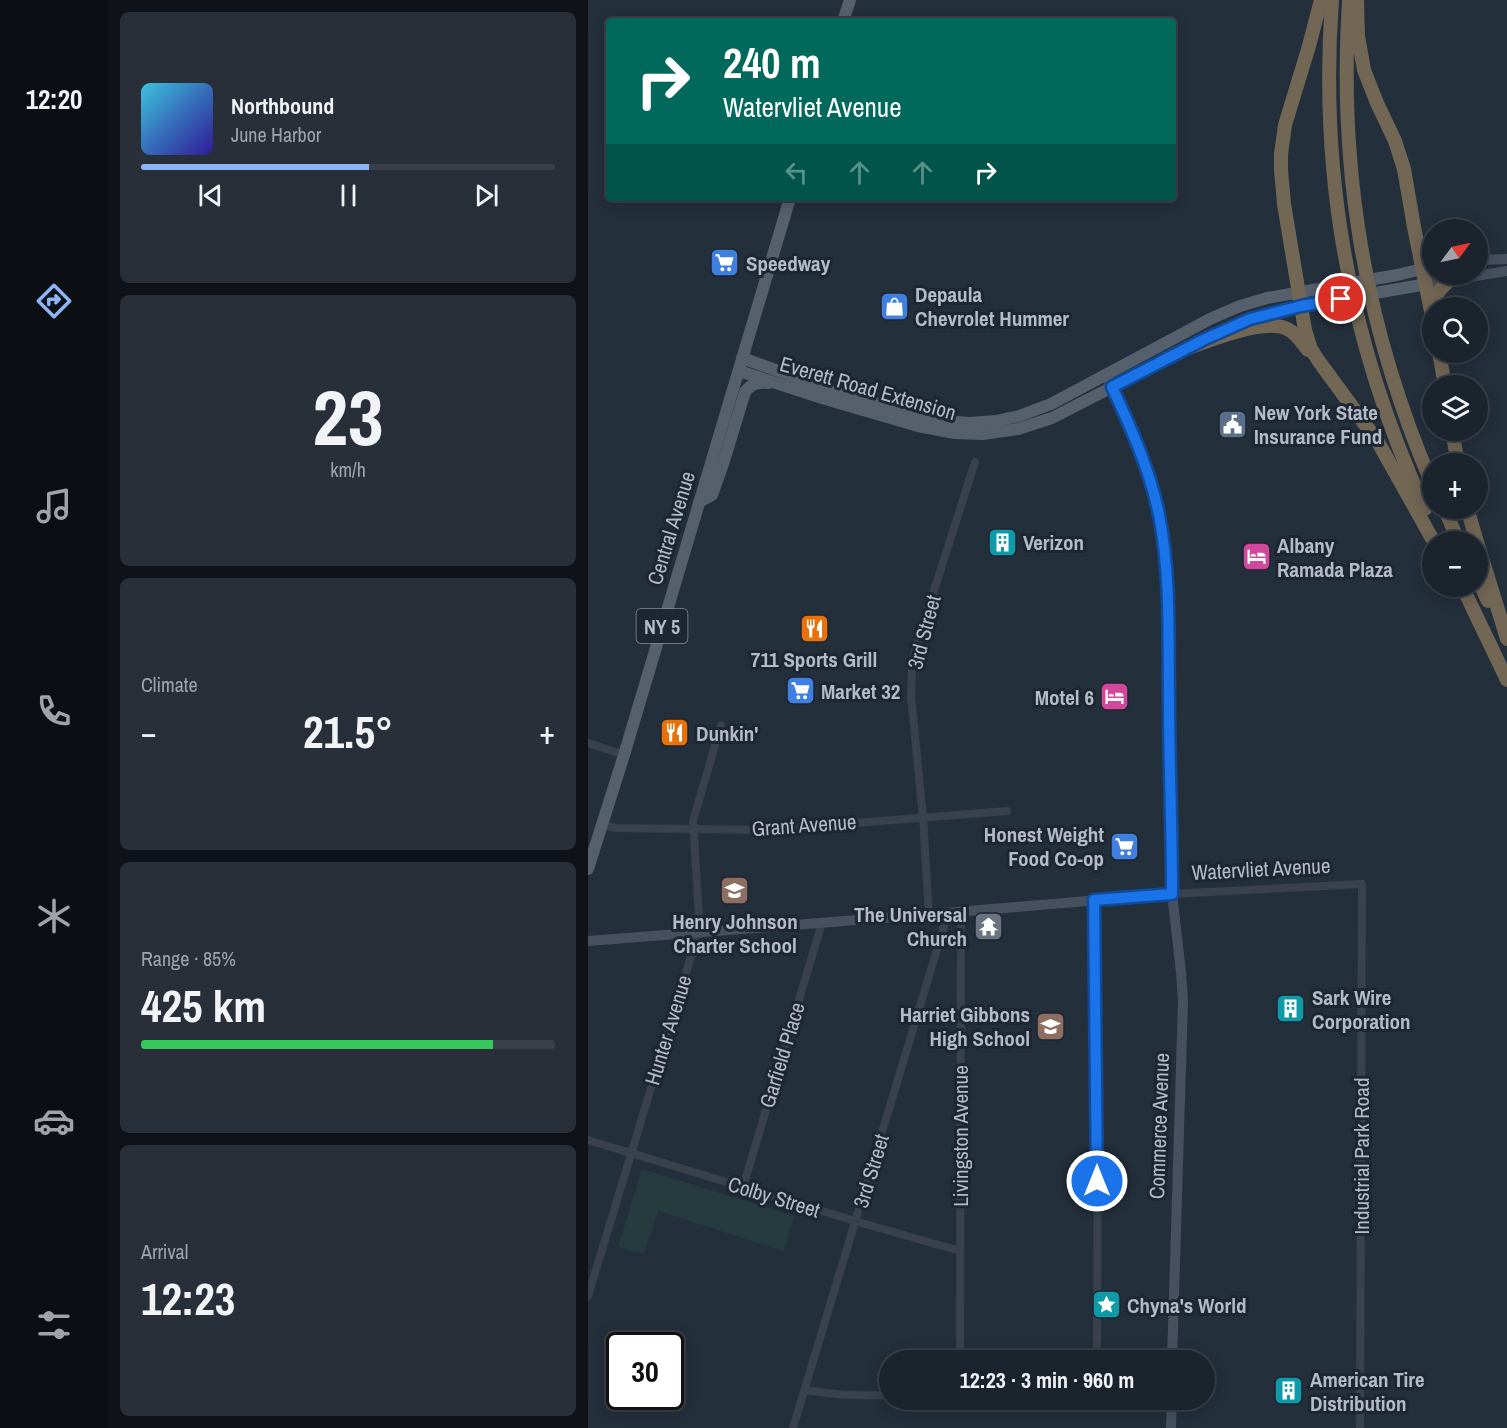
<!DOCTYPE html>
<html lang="en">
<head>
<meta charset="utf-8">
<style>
	body { margin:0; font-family:"Archivo Narrow",sans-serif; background:#282f39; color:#f1f3f6; height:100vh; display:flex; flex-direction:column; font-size:22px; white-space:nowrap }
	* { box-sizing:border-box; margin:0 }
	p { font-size:20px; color:#a0a4aa }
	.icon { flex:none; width:33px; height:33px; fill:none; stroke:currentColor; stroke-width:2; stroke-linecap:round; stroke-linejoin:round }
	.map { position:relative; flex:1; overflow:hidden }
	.drawer { display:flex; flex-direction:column; gap:12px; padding:12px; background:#0f1319; width:480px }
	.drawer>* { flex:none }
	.banner { position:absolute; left:18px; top:18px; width:570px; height:183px; border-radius:6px; box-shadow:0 3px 15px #0003,0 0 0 2px #394049; background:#00695c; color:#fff; overflow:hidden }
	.needle { width:39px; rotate:57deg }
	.buttons { position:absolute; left:834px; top:219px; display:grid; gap:12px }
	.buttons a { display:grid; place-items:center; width:66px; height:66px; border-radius:50%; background:#1b232d; box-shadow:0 3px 15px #0003,0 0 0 2px #394049; font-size:30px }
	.speed { position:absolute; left:18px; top:1332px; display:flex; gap:12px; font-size:30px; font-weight:700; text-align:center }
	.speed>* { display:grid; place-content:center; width:78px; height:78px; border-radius:50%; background:#1b232d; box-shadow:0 3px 15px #0003,0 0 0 2px #394049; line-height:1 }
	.speed .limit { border:3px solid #111; border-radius:9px; background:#fff; color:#111 }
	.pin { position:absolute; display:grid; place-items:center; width:51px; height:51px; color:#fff; margin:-26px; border:3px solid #fff; border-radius:50%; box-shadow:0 2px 6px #0007 }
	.me { position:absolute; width:66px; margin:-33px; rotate:0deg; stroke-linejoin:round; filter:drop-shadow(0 0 4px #0008) }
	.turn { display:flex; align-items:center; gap:21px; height:126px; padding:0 18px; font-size:27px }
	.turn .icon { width:78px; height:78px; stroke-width:2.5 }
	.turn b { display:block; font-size:42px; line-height:51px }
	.lanes { display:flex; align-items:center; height:57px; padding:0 18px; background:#0003; justify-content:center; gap:30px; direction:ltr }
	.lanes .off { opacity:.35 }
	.big { font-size:45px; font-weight:700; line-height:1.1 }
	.drawer .tile { flex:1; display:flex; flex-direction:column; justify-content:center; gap:9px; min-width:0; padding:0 21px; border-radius:9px; background:#282f39 }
	.drawer .dial { align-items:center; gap:0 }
	.dial b { font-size:78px; line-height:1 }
	.song { display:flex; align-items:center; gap:18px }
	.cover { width:72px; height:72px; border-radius:9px; background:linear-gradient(135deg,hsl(190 70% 55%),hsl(250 70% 35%)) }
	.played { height:6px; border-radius:3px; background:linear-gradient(90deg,#8bb5f5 55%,#394049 55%) }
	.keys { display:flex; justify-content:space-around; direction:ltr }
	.heat { display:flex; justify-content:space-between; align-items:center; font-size:33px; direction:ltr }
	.charge { height:9px; border-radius:4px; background:linear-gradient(90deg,#34c759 85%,#394049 0) }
	.trip { position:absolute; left:291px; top:1350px; width:336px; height:60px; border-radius:30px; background:#1b232d; box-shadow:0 3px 15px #0003,0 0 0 2px #394049; font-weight:700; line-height:60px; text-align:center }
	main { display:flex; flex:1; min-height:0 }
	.tab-bar { display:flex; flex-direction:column; width:108px; justify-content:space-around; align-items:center; background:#0b0e12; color:#a0a4aa }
	.tab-bar .icon { width:42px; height:42px }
	.tab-bar .current { color:#8bb5f5 }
	.tab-bar b { font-size:27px; color:#f1f3f6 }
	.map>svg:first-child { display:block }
	.green { fill:#263b3d }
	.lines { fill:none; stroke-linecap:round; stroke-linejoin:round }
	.street { stroke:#38414c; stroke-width:8 }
	.secondary { stroke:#46505f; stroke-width:10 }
	.primary { stroke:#56606c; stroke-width:12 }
	.highway { stroke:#726655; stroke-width:14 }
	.route-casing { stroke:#114b97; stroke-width:15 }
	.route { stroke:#1a73e8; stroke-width:10 }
	.labels { text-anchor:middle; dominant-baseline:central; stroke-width:6; stroke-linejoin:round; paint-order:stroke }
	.shield { fill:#1d2631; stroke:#878e9b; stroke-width:1.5 }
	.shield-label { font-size:20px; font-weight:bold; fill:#b4bbc8 }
	.poi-label { font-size:21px; font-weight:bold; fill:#b4bbc8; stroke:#1d2631; text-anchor:start }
	.street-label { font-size:21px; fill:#b4bbc8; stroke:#1d2631 }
</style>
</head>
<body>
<main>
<nav class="tab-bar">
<b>12:20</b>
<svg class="icon current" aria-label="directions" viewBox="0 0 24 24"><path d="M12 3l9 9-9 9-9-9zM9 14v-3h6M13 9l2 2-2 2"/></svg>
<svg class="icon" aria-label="music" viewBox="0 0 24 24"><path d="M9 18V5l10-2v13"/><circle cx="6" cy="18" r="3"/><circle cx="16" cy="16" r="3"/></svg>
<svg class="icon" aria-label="phone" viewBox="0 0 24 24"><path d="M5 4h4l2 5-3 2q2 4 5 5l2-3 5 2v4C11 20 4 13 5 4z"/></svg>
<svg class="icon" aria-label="climate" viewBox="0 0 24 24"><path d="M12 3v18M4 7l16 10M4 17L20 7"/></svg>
<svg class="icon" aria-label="car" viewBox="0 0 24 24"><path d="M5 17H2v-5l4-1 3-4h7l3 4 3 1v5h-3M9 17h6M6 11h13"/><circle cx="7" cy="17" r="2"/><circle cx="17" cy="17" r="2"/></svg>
<svg class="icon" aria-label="filters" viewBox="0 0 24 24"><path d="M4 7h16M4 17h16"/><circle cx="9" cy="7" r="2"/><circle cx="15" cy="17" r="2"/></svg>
</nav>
<section class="drawer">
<div class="tile">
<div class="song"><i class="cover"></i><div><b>Northbound</b><p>June Harbor</p></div></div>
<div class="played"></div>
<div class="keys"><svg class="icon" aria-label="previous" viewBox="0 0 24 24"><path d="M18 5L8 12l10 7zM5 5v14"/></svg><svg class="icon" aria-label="pause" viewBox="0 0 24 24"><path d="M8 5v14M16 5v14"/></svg><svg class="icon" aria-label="next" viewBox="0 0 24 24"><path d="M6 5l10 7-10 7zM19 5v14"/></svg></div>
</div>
<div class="tile dial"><b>23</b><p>km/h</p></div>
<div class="tile"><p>Climate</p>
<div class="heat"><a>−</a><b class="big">21.5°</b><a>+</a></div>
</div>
<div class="tile"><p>Range · 85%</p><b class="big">425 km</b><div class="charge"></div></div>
<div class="tile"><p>Arrival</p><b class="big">12:23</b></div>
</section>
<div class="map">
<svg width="919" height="1428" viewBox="0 0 919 1428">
	<rect width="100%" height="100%" fill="#242f3c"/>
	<polygon class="green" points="54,1169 206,1216 196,1251 70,1211 56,1254 30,1247"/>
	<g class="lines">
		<g class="street">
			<polyline points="0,743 36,755"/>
			<polyline points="14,825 28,828 180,830 419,811"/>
			<polyline points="584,894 774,884 772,1428"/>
			<polyline points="506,900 510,1114 509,1360"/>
			<polyline points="341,915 335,817 323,696 324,669 328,647 387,462"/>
			<polyline points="0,1140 267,1221 372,1251"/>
			<polyline points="155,1187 234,923"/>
			<polyline points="0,1296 110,933 111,917 105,821 133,725"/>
			<polyline points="372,1360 373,912"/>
			<path d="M 217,1390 C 245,1395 273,1396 302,1395"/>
			<polyline points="205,1428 360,913"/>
		</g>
		<g class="secondary">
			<polyline points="890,260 919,259"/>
			<polyline points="839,284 919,271"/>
			<path d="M 518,375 C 550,441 573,501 579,575 L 584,894 L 593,972 L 595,1001 L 584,1360"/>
			<polyline points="0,941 333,915 584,894"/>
			<polyline points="583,1428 584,1400"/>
		</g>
		<g class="primary">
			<polyline points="255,21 262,0"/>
			<polyline points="639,329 674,315 713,306 839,284"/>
			<polyline points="154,358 246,391 322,413 354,421 382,423 408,421 431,416 463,404 622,319 652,306 679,298 809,275 834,269"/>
			<polyline points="151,371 234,398 330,426 367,433 395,434 430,429 464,418 604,346"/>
			<path d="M 111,502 L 124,495 L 135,464 L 157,392 C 164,383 170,382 181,383"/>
			<polyline points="0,869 36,755 202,198"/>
		</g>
		<g class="highway">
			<polyline points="733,0 721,46 697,125 693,154 693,170 696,204 717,330 723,349 730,360 790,442 846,542"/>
			<path d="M 744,0 C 731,176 763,348 837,509"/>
			<path d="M 761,0 C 750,170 777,328 844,484"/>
			<polyline points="769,0 770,36 776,70 789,103 807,141 816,169 826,227 844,316"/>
			<path d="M 844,309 C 846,295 852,289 862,280"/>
			<path d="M 597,349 C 622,341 678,316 701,330 C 709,334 714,343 720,350"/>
			<polyline points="851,352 857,386"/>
			<polyline points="864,430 870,464"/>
			<polyline points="856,508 871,542"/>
			<polyline points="879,508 889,542"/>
			<polyline points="890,545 919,639"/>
			<polyline points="890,579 900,601"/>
			<polyline points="874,586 919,680"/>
		</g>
	</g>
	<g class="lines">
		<defs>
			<path id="route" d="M 509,1181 L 506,900 L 584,894 C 584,828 581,763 581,697 C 580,637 583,575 571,515 C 562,470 543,428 524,387 L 615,340 L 662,319 L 713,306 L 753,299"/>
		</defs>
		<use href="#route" class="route-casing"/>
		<use href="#route" class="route"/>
	</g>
	<defs>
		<symbol id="supermarket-square" viewBox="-11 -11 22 22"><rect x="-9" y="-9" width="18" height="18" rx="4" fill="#3f7fe0" stroke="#1d2631"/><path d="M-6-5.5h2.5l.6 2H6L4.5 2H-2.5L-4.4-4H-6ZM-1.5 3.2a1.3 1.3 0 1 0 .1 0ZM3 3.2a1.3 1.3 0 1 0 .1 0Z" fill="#fff"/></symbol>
		<symbol id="shop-square" viewBox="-11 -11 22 22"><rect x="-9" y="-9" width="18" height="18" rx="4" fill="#3f7fe0" stroke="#1d2631"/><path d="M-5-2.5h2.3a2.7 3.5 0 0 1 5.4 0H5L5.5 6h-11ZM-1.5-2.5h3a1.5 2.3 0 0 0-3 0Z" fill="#fff"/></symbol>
		<symbol id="civic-square" viewBox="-11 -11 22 22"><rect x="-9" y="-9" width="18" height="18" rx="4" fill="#5c6f8a" stroke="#1d2631"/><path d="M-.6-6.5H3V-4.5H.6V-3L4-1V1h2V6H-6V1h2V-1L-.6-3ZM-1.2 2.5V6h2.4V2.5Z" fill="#fff"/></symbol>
		<symbol id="building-square" viewBox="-11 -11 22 22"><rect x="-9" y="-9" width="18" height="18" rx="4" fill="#0f9aa8" stroke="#1d2631"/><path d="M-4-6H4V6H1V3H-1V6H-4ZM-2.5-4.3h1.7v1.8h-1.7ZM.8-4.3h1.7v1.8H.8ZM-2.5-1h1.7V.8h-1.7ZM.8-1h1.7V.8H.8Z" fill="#fff"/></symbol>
		<symbol id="hotel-square" viewBox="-11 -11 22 22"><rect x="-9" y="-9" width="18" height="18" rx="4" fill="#d1479c" stroke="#1d2631"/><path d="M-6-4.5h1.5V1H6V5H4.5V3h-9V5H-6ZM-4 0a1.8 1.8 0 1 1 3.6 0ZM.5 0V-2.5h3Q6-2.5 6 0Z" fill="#fff"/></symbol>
		<symbol id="restaurant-square" viewBox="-11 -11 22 22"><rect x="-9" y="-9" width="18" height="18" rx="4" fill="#e8710a" stroke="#1d2631"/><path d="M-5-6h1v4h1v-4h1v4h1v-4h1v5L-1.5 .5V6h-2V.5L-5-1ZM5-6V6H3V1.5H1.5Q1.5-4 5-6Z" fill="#fff"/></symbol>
		<symbol id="school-square" viewBox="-11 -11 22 22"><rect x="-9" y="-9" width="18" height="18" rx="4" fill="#8d6e63" stroke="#1d2631"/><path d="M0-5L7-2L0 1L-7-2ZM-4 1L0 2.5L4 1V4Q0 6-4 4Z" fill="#fff"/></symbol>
		<symbol id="temple-square" viewBox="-11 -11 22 22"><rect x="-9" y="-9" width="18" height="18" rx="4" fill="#6b7280" stroke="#1d2631"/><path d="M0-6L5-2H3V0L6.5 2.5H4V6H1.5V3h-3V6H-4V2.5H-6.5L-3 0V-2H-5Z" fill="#fff"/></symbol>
		<symbol id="sight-square" viewBox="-11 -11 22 22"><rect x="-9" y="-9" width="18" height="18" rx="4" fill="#0f9aa8" stroke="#1d2631"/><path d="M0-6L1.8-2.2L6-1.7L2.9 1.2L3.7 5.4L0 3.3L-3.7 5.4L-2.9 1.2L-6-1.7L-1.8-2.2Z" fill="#fff"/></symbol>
	</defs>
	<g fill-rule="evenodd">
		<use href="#supermarket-square" x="120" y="246" width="33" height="33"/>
		<use href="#shop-square" x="290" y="290" width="33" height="33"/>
		<use href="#civic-square" x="628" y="408" width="33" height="33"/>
		<use href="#building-square" x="398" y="526" width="33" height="33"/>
		<use href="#hotel-square" x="652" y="540" width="33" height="33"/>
		<use href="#restaurant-square" x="210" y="612" width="33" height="33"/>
		<use href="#supermarket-square" x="196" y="674" width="33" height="33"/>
		<use href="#hotel-square" x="510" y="680" width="33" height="33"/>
		<use href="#restaurant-square" x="70" y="716" width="33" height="33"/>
		<use href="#supermarket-square" x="520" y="830" width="33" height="33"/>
		<use href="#school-square" x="130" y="874" width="33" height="33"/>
		<use href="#temple-square" x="384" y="910" width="33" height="33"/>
		<use href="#building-square" x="686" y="992" width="33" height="33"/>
		<use href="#school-square" x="446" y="1010" width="33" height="33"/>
		<use href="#sight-square" x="502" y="1288" width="33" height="33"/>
		<use href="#building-square" x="684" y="1374" width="33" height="33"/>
	</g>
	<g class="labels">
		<rect class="shield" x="48.5" y="609" width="51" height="34" rx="4.5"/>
		<g class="shield-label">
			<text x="74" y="626">NY 5</text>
		</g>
		<g class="poi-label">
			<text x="158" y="263">Speedway</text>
			<text x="327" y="294">Depaula<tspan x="327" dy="24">Chevrolet Hummer</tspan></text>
			<text x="666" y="412">New York State<tspan x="666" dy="24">Insurance Fund</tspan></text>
			<text x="435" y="542">Verizon</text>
			<text x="689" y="545">Albany<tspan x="689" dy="24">Ramada Plaza</tspan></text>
			<text x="226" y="659" text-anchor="middle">711 Sports Grill</text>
			<text x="233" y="691">Market 32</text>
			<text x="506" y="697" text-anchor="end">Motel 6</text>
			<text x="108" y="733">Dunkin'</text>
			<text x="516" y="834" text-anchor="end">Honest Weight<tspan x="516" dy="24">Food Co-op</tspan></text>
			<text x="379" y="914" text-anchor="end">The Universal<tspan x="379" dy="24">Church</tspan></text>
			<text x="147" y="921" text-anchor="middle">Henry Johnson<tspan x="147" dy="24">Charter School</tspan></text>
			<text x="724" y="997">Sark Wire<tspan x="724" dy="24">Corporation</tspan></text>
			<text x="442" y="1014" text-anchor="end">Harriet Gibbons<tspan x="442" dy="24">High School</tspan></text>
			<text x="539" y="1305">Chyna's World</text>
			<text x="722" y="1379">American Tire<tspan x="722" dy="24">Distribution</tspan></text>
		</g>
		<g class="street-label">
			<text transform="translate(280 388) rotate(16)">Everett Road Extension</text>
			<text transform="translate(83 528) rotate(-73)">Central Avenue</text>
			<text transform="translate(336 632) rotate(-75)">3rd Street</text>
			<text transform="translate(216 825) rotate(-4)">Grant Avenue</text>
			<text transform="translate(673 869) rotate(-3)">Watervliet Avenue</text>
			<text transform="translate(80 1030) rotate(-73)">Hunter Avenue</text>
			<text transform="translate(194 1055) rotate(-73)">Garfield Place</text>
			<text transform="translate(571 1126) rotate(-88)">Commerce Avenue</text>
			<text transform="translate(372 1136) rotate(-90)">Livingston Avenue</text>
			<text transform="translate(773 1156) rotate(-90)">Industrial Park Road</text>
			<text transform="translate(283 1171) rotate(-73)">3rd Street</text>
			<text transform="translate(186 1197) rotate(17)">Colby Street</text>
		</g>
	</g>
</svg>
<div class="buttons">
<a><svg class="needle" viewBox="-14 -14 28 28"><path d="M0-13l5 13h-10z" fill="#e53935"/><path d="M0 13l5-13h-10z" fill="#a0a4aa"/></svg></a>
<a><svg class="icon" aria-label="search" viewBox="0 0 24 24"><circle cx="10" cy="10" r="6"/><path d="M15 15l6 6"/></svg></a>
<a><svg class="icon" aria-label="layers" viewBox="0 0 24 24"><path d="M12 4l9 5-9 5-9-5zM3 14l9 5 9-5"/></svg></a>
<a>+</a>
<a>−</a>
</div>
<div class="speed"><div class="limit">30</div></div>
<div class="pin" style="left:753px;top:299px;background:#d93025"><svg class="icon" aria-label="arrive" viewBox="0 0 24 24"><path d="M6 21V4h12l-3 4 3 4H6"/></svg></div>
<svg class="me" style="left:509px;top:1181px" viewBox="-20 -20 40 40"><circle r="17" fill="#1a73e8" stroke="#fff" stroke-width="3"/><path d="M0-11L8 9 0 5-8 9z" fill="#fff"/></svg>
<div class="trip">12:23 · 3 min · 960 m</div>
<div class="banner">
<div class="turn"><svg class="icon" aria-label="right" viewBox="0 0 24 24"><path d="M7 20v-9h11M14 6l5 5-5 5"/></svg><div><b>240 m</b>Watervliet Avenue</div></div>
<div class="lanes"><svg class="icon off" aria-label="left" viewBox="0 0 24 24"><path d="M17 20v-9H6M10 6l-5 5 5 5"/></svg><svg class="icon off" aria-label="ahead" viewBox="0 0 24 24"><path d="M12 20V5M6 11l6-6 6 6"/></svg><svg class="icon off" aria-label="ahead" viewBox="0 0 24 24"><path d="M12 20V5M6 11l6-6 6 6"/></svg><svg class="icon" aria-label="right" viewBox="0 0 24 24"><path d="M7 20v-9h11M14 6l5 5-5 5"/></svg></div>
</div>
</div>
</main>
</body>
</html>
